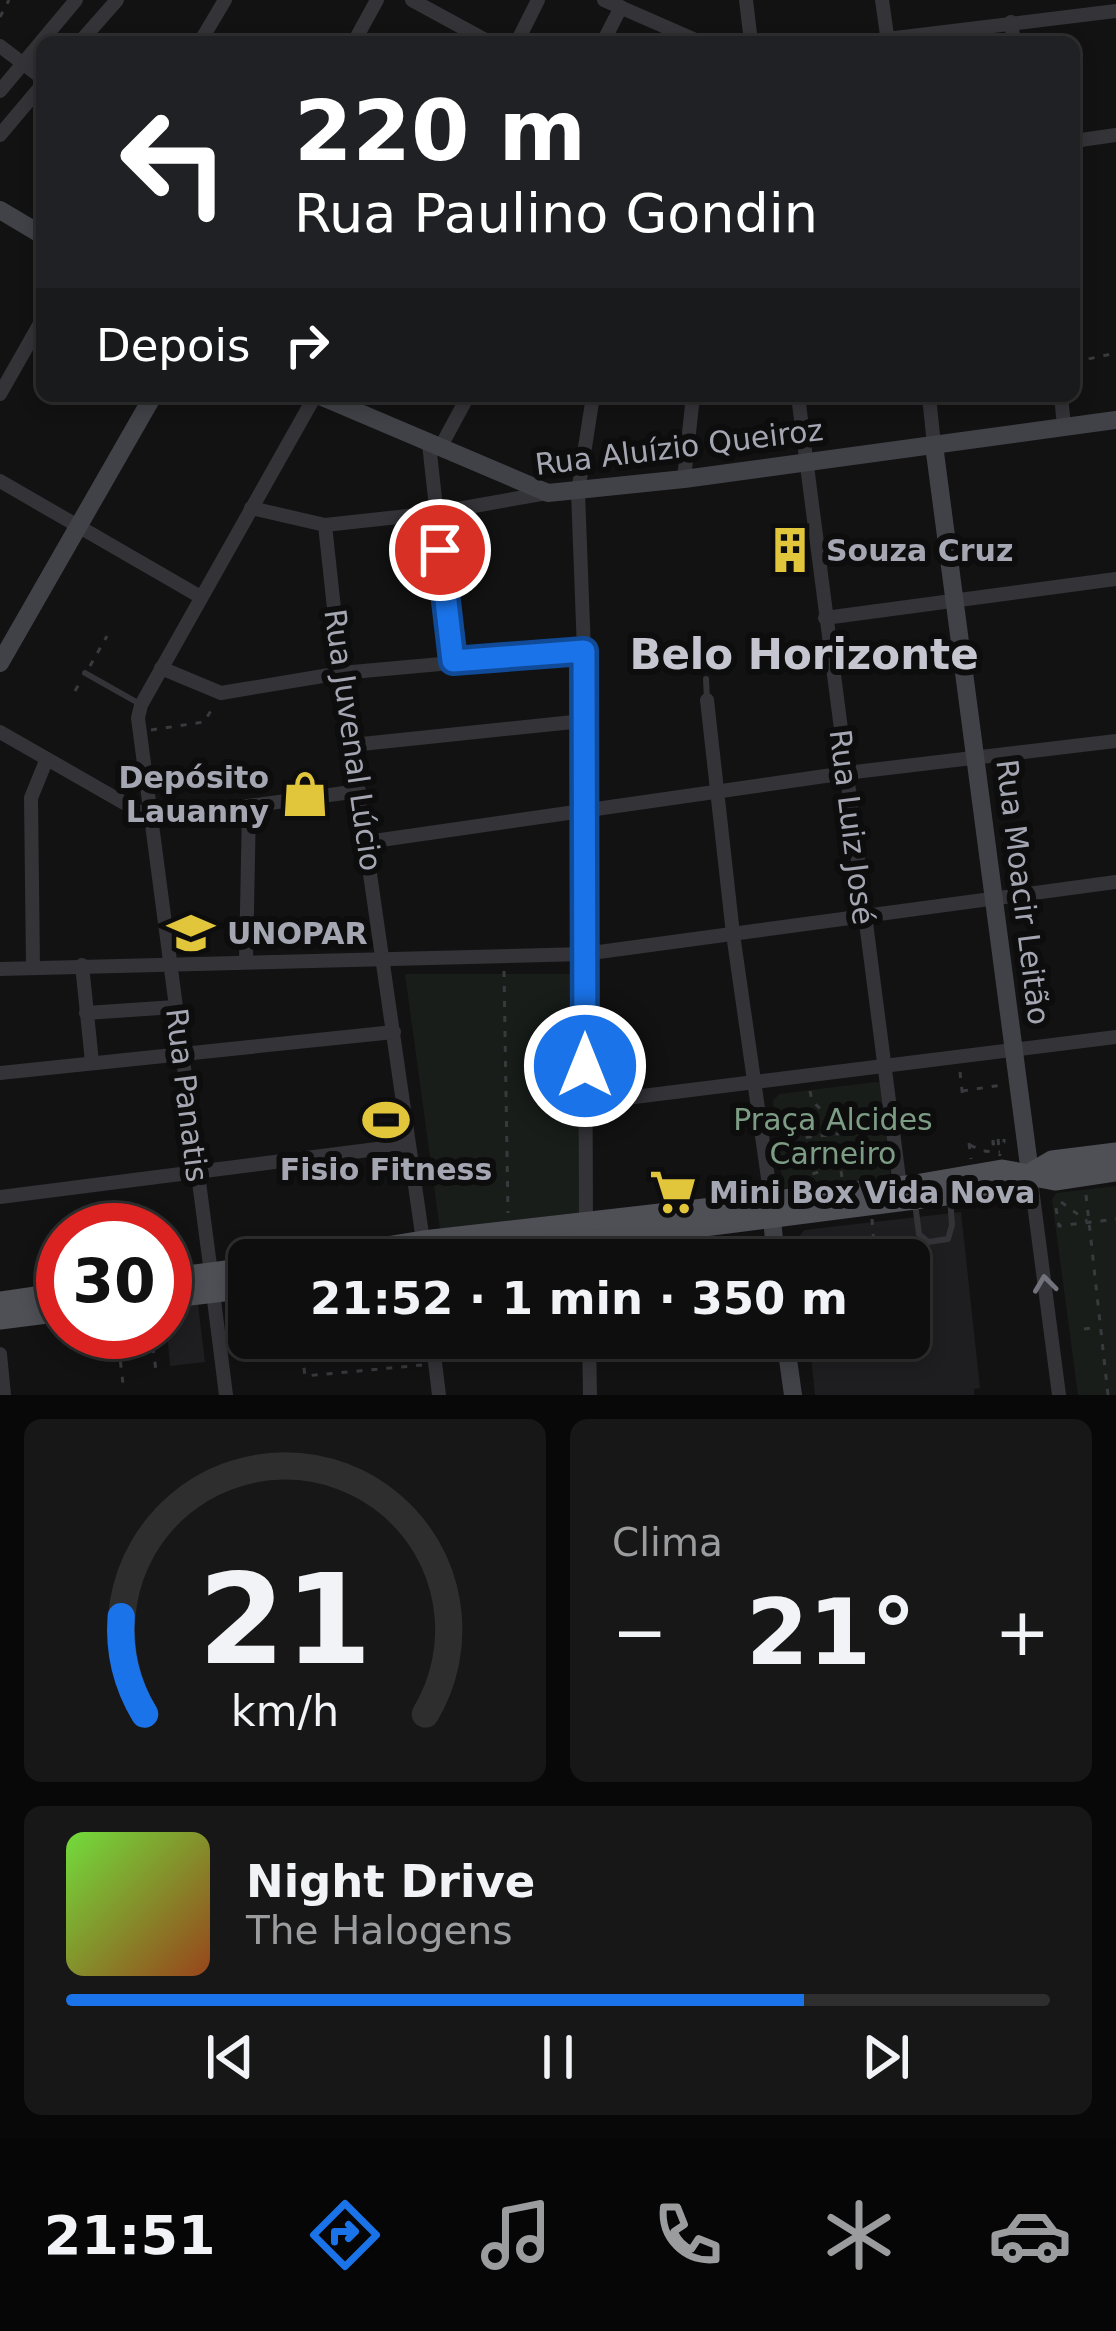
<!DOCTYPE html>
<html lang="pt">
<head>
<meta charset="utf-8">
<style>
	body { margin:0; font-family:"DejaVu Sans",sans-serif; background:#171717; color:#f1f3f6; height:100vh; display:flex; flex-direction:column; font-size:45px; white-space:nowrap }
	* { box-sizing:border-box; margin:0 }
	p { font-size:39px; color:#9b9c9e }
	.icon { flex:none; width:66px; height:66px; fill:none; stroke:currentColor; stroke-width:2; stroke-linecap:round; stroke-linejoin:round }
	.map { position:relative; height:1395px; overflow:hidden }
	.details { display:flex; flex-direction:column; gap:24px; padding:24px; background:#080808; flex:1 }
	.details>* { flex:none }
	.guide { position:absolute; left:36px; top:36px; width:1044px; height:366px; border-radius:18px; box-shadow:0 6px 18px #0003,0 0 0 3px #2e2e2e; background:#202124; color:#fff; overflow:hidden }
	.speed { position:absolute; left:36px; top:1203px; display:flex; gap:24px; font-size:60px; font-weight:700; text-align:center }
	.speed>* { display:grid; place-content:center; width:156px; height:156px; border-radius:50%; background:#0e0e0e; box-shadow:0 6px 18px #0003,0 0 0 3px #2e2e2e; line-height:1 }
	.speed .limit { border:18px solid #d22; background:#fff; color:#111 }
	.pin { position:absolute; display:grid; place-items:center; width:102px; height:102px; color:#fff; margin:-51px; border:6px solid #fff; border-radius:50%; box-shadow:0 3px 12px #0007 }
	.me { position:absolute; width:132px; margin:-66px; rotate:0deg; stroke-linejoin:round; filter:drop-shadow(0 0 9px #0008) }
	.turn { display:flex; align-items:center; gap:42px; height:252px; padding:0 60px; font-size:54px }
	.turn .icon { width:156px; height:156px; stroke-width:2.5 }
	.turn b { display:block; font-size:84px; line-height:102px }
	.then { display:flex; align-items:center; height:114px; padding:0 60px; background:#0003; gap:24px; font-size:45px }
	.big { font-size:90px; font-weight:600; line-height:1.1 }
	.details .card { flex:1; display:flex; flex-direction:column; justify-content:center; gap:18px; min-width:0; padding:0 42px; border-radius:18px; background:#171717 }
	.details .dial { align-items:center; gap:0 }
	.dial svg { height:312px; overflow:visible; fill:none; stroke:#2e2e2e; stroke-width:7; stroke-linecap:round; text-anchor:middle }
	.dial text { fill:#f1f3f6; stroke:none }
	.song { display:flex; align-items:center; gap:36px }
	.cover { width:144px; height:144px; border-radius:18px; background:linear-gradient(135deg,hsl(100 70% 55%),hsl(20 70% 35%)) }
	.played { height:12px; border-radius:6px; background:linear-gradient(90deg,#1a73e8 75%,#2e2e2e 75%) }
	.keys { display:flex; justify-content:space-around; direction:ltr }
	.heat { display:flex; justify-content:space-between; align-items:center; font-size:66px; direction:ltr }
	.details .tiles { flex:1; display:grid; gap:24px; grid-template-columns:1fr 1fr }
	.card:last-child { grid-column:span 2 }
	.trip { position:absolute; left:228px; top:1239px; width:702px; height:120px; border-radius:18px; background:#0e0e0e; box-shadow:0 6px 18px #0003,0 0 0 3px #2e2e2e; font-weight:600; line-height:120px; text-align:center }
	.tab-bar { display:flex; height:192px; justify-content:space-around; align-items:center; background:#060606; color:#9b9c9e }
	.tab-bar .icon { width:84px; height:84px }
	.tab-bar .on { color:#1a73e8 }
	.tab-bar b { font-size:54px; color:#f1f3f6 }
	.map>svg:first-child { display:block }
	.built { fill:#1e1e20 }
	.green { fill:#181d1a }
	.lines { fill:none; stroke-linecap:round; stroke-linejoin:round }
	.path { stroke:#393a3e; stroke-width:3; stroke-dasharray:6 9; stroke-linecap:butt }
	.lane { stroke:#333338; stroke-width:6 }
	.street { stroke:#333338; stroke-width:14 }
	.secondary { stroke:#414247; stroke-width:18 }
	.primary { stroke:#4f5056; stroke-width:21 }
	.path-bridge { stroke:#393a3e; stroke-width:3; stroke-dasharray:6 9; stroke-linecap:butt }
	.oneway { stroke:#71727b }
	.route-casing { stroke:#114b97; stroke-width:30 }
	.route { stroke:#1a73e8; stroke-width:21 }
	.labels { text-anchor:middle; dominant-baseline:central; stroke-width:12; stroke-linejoin:round; paint-order:stroke }
	.street-label { font-size:30px; fill:#a4a6b2; stroke:#0d0d0e }
	.poi-label { font-size:30px; font-weight:bold; fill:#a4a6b2; stroke:#0d0d0e; text-anchor:start }
	.park-label { font-size:30px; fill:#7d9c84; stroke:#0d0d0e }
	.district-label { font-size:42px; font-weight:bold; fill:#c5c6cf; stroke:#0d0d0e }
</style>
</head>
<body>
<div class="map">
<svg width="1116" height="1395" viewBox="0 0 1116 1395">
	<rect width="100%" height="100%" fill="#121213"/>
	<g class="built">
		<polygon points="961,1212 980,1388 974,1389 974,1395 815,1395 809,1338 909,1338 909,1260 800,1260 798,1238 804,1230"/>
		<polygon points="198,1304 205,1362 170,1366 165,1308"/>
	</g>
	<g class="green">
		<polygon points="405,974 579,974 581,1214 440,1230"/>
		<polygon points="876,1082 880,1083 891,1179 783,1189 773,1101 779,1094"/>
		<polygon points="1116,1186 1116,1395 1078,1395 1052,1200 1056,1193"/>
	</g>
	<g class="lines">
		<g class="path">
			<polyline points="0,17 9,0"/>
			<polyline points="1074,362 1116,353"/>
			<polyline points="90,666 107,636"/>
			<polyline points="75,691 82,679"/>
			<polyline points="151,730 204,722 215,704"/>
			<polyline points="504,971 508,1213"/>
			<polyline points="960,1072 963,1100"/>
			<polyline points="810,1091 812,1101 826,1114 832,1143 838,1148 842,1178"/>
			<polyline points="962,1091 1002,1085"/>
			<polyline points="904,1110 917,1112"/>
			<polyline points="911,1112 914,1140"/>
			<polyline points="993,1140 993,1144 1004,1142 1004,1139"/>
			<polyline points="776,1141 880,1129"/>
			<polyline points="969,1143 971,1159"/>
			<polyline points="970,1145 983,1151 1000,1152"/>
			<polyline points="817,1162 826,1162"/>
			<polyline points="798,1178 819,1172 813,1145"/>
			<polyline points="1086,1195 1108,1395"/>
			<polyline points="1061,1202 1087,1221"/>
			<polyline points="1056,1208 1059,1226 1116,1219"/>
			<polyline points="872,1219 874,1245"/>
			<polyline points="874,1244 881,1243 882,1254 921,1249"/>
			<polyline points="1084,1329 1098,1327"/>
			<polyline points="117,1332 123,1384"/>
			<polyline points="151,1332 156,1371"/>
			<polyline points="300,1338 305,1376 422,1365"/>
		</g>
		<g class="lane">
			<polyline points="85,673 140,704"/>
			<polyline points="706,679 707,699"/>
			<polyline points="915,1203 919,1234 928,1242 948,1239 952,1225 950,1197"/>
			<polyline points="677,1234 681,1260"/>
		</g>
		<g class="street">
			<polyline points="412,0 489,42"/>
			<polyline points="604,0 700,42"/>
			<polyline points="746,0 751,42"/>
			<polyline points="882,0 888,42"/>
			<polyline points="1011,22 1014,42"/>
			<polyline points="80,42 117,0"/>
			<polyline points="200,42 225,0"/>
			<polyline points="354,42 377,0"/>
			<polyline points="517,42 538,0"/>
			<polyline points="603,42 621,7"/>
			<polyline points="862,42 1116,11"/>
			<polyline points="0,46 42,78"/>
			<polyline points="0,91 76,0"/>
			<polyline points="0,135 42,85"/>
			<polyline points="1074,141 1116,135"/>
			<polyline points="0,394 42,320"/>
			<polyline points="798,396 900,1186"/>
			<polyline points="929,396 934,445"/>
			<polyline points="1061,396 1064,426"/>
			<polyline points="429,444 453,661"/>
			<polyline points="440,448 468,396"/>
			<polyline points="684,479 693,396"/>
			<polyline points="0,481 199,596"/>
			<polyline points="251,508 325,525 435,513 547,493"/>
			<polyline points="325,525 341,673 423,1241"/>
			<polyline points="825,618 1116,579"/>
			<polyline points="161,668 221,693 341,673 584,651"/>
			<polyline points="707,700 733,934 771,1199"/>
			<polyline points="0,732 152,819 359,791"/>
			<polyline points="352,745 583,721"/>
			<polyline points="367,842 846,773 1116,741"/>
			<polyline points="246,960 249,807"/>
			<polyline points="82,965 92,1062"/>
			<polyline points="33,967 31,798 46,761"/>
			<polyline points="0,969 584,954 1116,882"/>
			<polyline points="86,1013 175,1007"/>
			<polyline points="0,1073 394,1032"/>
			<polyline points="586,1103 1116,1037"/>
			<polyline points="1030,1173 1059,1395"/>
			<polyline points="0,1197 408,1145"/>
			<polyline points="586,1222 584,651 578,492 593,396"/>
			<polyline points="211,1273 138,718 141,705 315,396"/>
			<polyline points="213,1292 226,1395"/>
			<polyline points="432,1338 439,1395"/>
			<polyline points="589,1338 590,1395"/>
			<polyline points="0,1354 4,1395"/>
		</g>
		<g class="secondary">
			<polyline points="0,210 42,235"/>
			<polyline points="320,396 548,493 684,479 1116,420"/>
			<polyline points="934,445 1030,1173"/>
			<polyline points="0,663 153,396"/>
			<polyline points="772,1219 776,1260"/>
			<polyline points="785,1338 793,1395"/>
		</g>
		<g class="primary">
			<polyline points="307,1260 423,1241 915,1185 1002,1170 1055,1180 1116,1171"/>
			<polyline points="440,1260 1008,1187 1052,1161 1116,1153"/>
			<polyline points="165,1279 249,1268"/>
			<polyline points="165,1298 249,1288"/>
			<polyline points="0,1302 63,1293"/>
			<polyline points="0,1319 63,1311"/>
		</g>
		<polyline class="path-bridge" points="998,1139 1000,1156"/>
	</g>
	<defs><path id="oneway-chevron" d="M-2-3.5L2.5 0L-2 3.5" fill="none" stroke-width="1.6" stroke-linecap="round" stroke-linejoin="round" transform="scale(3)"/></defs>
	<use class="oneway" href="#oneway-chevron" transform="translate(1045 1284) rotate(-97)"/>
	<g class="lines">
		<defs>
			<polyline id="route" points="440,550 453,661 584,651 585,1066"/>
		</defs>
		<use href="#route" class="route-casing"/>
		<use href="#route" class="route"/>
	</g>
	<defs>
		<symbol id="building-bare" viewBox="-9 -9 18 18"><path d="M-4-6H4V6H1V3H-1V6H-4ZM-2.5-4.3h1.7v1.8h-1.7ZM.8-4.3h1.7v1.8H.8ZM-2.5-1h1.7V.8h-1.7ZM.8-1h1.7V.8H.8Z" fill="#e1c53b" stroke="#0d0d0e" stroke-width="2.5" paint-order="stroke"/></symbol>
		<symbol id="shop-bare" viewBox="-9 -9 18 18"><path d="M-5-2.5h2.3a2.7 3.5 0 0 1 5.4 0H5L5.5 6h-11ZM-1.5-2.5h3a1.5 2.3 0 0 0-3 0Z" fill="#e1c53b" stroke="#0d0d0e" stroke-width="2.5" paint-order="stroke"/></symbol>
		<symbol id="university-bare" viewBox="-9 -9 18 18"><path d="M0-5L7-2L0 1L-7-2ZM-4 1L0 2.5L4 1V4Q0 6-4 4Z" fill="#e1c53b" stroke="#0d0d0e" stroke-width="2.5" paint-order="stroke"/></symbol>
		<symbol id="stadium-bare" viewBox="-9 -9 18 18"><path d="M0-5a6.5 5 0 1 0 0 10a6.5 5 0 1 0 0-10ZM-3.5-1.8h7v3.6h-7Z" fill="#e1c53b" stroke="#0d0d0e" stroke-width="2.5" paint-order="stroke"/></symbol>
		<symbol id="supermarket-bare" viewBox="-9 -9 18 18"><path d="M-6-5.5h2.5l.6 2H6L4.5 2H-2.5L-4.4-4H-6ZM-1.5 3.2a1.3 1.3 0 1 0 .1 0ZM3 3.2a1.3 1.3 0 1 0 .1 0Z" fill="#e1c53b" stroke="#0d0d0e" stroke-width="2.5" paint-order="stroke"/></symbol>
	</defs>
	<g fill-rule="evenodd">
		<use href="#building-bare" x="757" y="517" width="66" height="66"/>
		<use href="#shop-bare" x="272" y="761" width="66" height="66"/>
		<use href="#university-bare" x="158" y="900" width="66" height="66"/>
		<use href="#stadium-bare" x="353" y="1087" width="66" height="66"/>
		<use href="#supermarket-bare" x="640" y="1159" width="66" height="66"/>
	</g>
	<g class="labels">
		<g class="street-label">
			<text transform="translate(679 447) rotate(-7)">Rua Aluízio Queiroz</text>
			<text transform="translate(353 740) rotate(82)">Rua Juvenal Lúcio</text>
			<text transform="translate(852 827) rotate(83)">Rua Luiz José</text>
			<text transform="translate(1023 892) rotate(83)">Rua Moacir Leitão</text>
			<text transform="translate(187 1095) rotate(83)">Rua Panatis</text>
		</g>
		<g class="poi-label">
			<text x="826" y="550">Souza Cruz</text>
			<text x="269" y="777" text-anchor="end">Depósito<tspan x="269" dy="34">Lauanny</tspan></text>
			<text x="227" y="933">UNOPAR</text>
			<text x="386" y="1169" text-anchor="middle">Fisio Fitness</text>
			<text x="709" y="1192">Mini Box Vida Nova</text>
		</g>
		<g class="park-label">
			<text x="833" y="1119">Praça Alcides<tspan x="833" dy="34">Carneiro</tspan></text>
		</g>
		<g class="district-label">
			<text x="804" y="654">Belo Horizonte</text>
		</g>
	</g>
</svg>
<div class="speed"><div class="limit">30</div></div>
<div class="pin" style="left:440px;top:550px;background:#d93025"><svg class="icon" aria-label="arrive" viewBox="0 0 24 24"><path d="M6 21V4h12l-3 4 3 4H6"/></svg></div>
<svg class="me" style="left:585px;top:1066px" viewBox="-20 -20 40 40"><circle r="17" fill="#1a73e8" stroke="#fff" stroke-width="3"/><path d="M0-11L8 9 0 5-8 9z" fill="#fff"/></svg>
<div class="trip">21:52 · 1 min · 350 m</div>
<div class="guide">
<div class="turn"><svg class="icon" aria-label="left" viewBox="0 0 24 24"><path d="M17 20v-9H6M10 6l-5 5 5 5"/></svg><div><b>220 m</b>Rua Paulino Gondin</div></div>
<div class="then">Depois<svg class="icon" aria-label="right" viewBox="0 0 24 24"><path d="M7 20v-9h11M14 6l5 5-5 5"/></svg></div>
</div>
</div>
<section class="details">
<div class="tiles">
<div class="card dial"><svg viewBox="0 0 100 80">
<path d="M14 69A42 42 0 1 1 86 69"/>
<path d="M14 69A42 42 0 0 1 8 44" stroke="#1a73e8"/>
<text x="50" y="56" font-size="32" font-weight="700">21</text>
<text x="50" y="72" font-size="11">km/h</text>
</svg></div>
<div class="card"><p>Clima</p>
<div class="heat"><a>−</a><b class="big">21°</b><a>+</a></div>
</div>
<div class="card">
<div class="song"><i class="cover"></i><div><b>Night Drive</b><p>The Halogens</p></div></div>
<div class="played"></div>
<div class="keys"><svg class="icon" aria-label="previous" viewBox="0 0 24 24"><path d="M18 5L8 12l10 7zM5 5v14"/></svg><svg class="icon" aria-label="pause" viewBox="0 0 24 24"><path d="M8 5v14M16 5v14"/></svg><svg class="icon" aria-label="next" viewBox="0 0 24 24"><path d="M6 5l10 7-10 7zM19 5v14"/></svg></div>
</div>
</div>
</section>
<nav class="tab-bar">
<b>21:51</b>
<svg class="icon on" aria-label="directions" viewBox="0 0 24 24"><path d="M12 3l9 9-9 9-9-9zM9 14v-3h6M13 9l2 2-2 2"/></svg>
<svg class="icon" aria-label="music" viewBox="0 0 24 24"><path d="M9 18V5l10-2v13"/><circle cx="6" cy="18" r="3"/><circle cx="16" cy="16" r="3"/></svg>
<svg class="icon" aria-label="phone" viewBox="0 0 24 24"><path d="M5 4h4l2 5-3 2q2 4 5 5l2-3 5 2v4C11 20 4 13 5 4z"/></svg>
<svg class="icon" aria-label="climate" viewBox="0 0 24 24"><path d="M12 3v18M4 7l16 10M4 17L20 7"/></svg>
<svg class="icon" aria-label="car" viewBox="0 0 24 24"><path d="M5 17H2v-5l4-1 3-4h7l3 4 3 1v5h-3M9 17h6M6 11h13"/><circle cx="7" cy="17" r="2"/><circle cx="17" cy="17" r="2"/></svg>
</nav>
</body>
</html>
